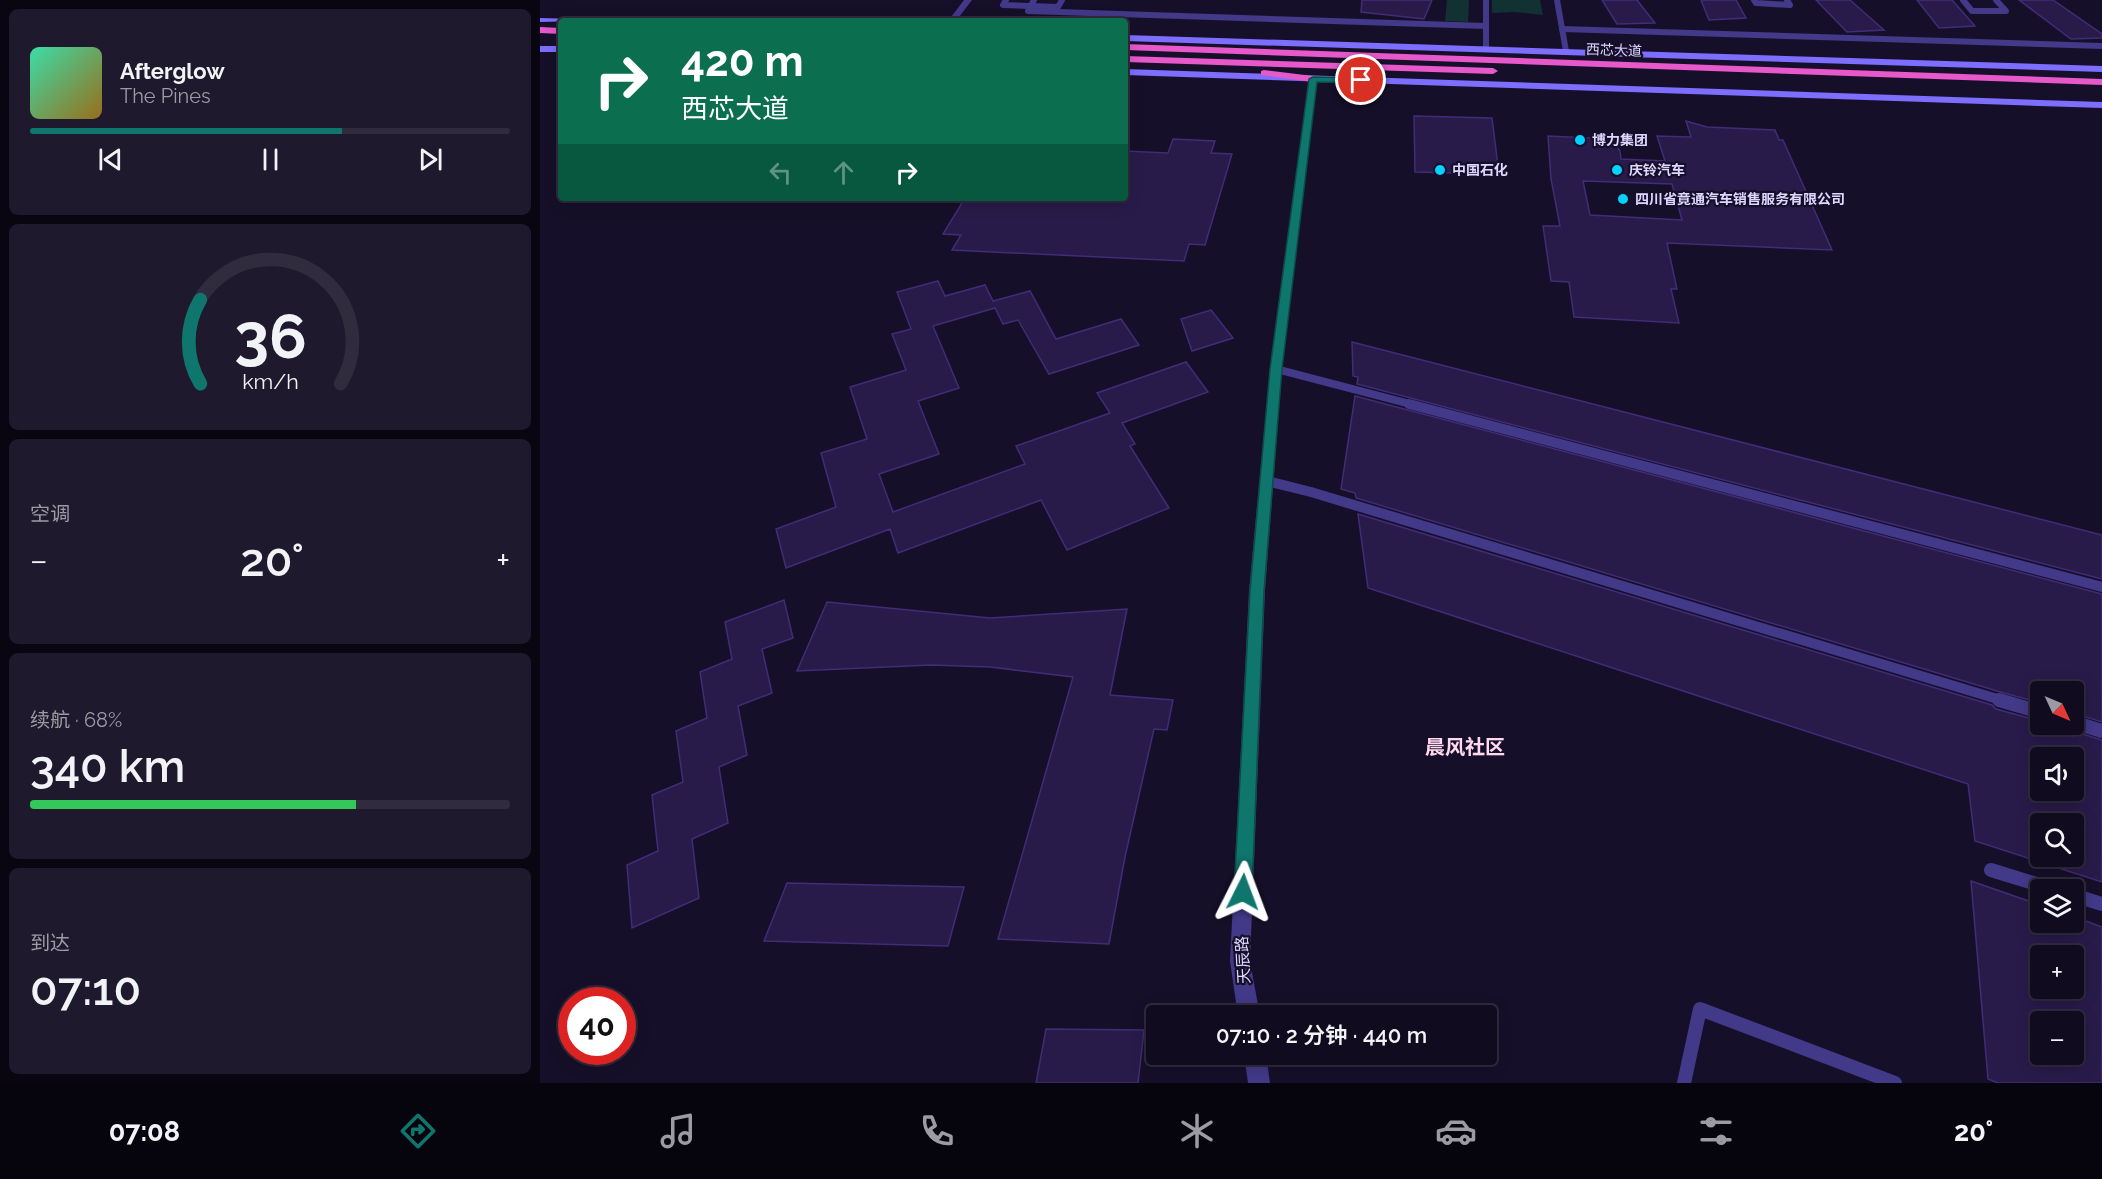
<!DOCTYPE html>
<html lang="zh">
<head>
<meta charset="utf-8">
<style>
	body { margin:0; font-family:Raleway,"Noto Sans SC",sans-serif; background:#1e192c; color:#f1f3f6; height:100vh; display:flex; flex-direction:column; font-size:22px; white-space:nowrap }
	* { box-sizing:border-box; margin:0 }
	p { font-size:20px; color:#9c9ba4 }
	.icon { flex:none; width:33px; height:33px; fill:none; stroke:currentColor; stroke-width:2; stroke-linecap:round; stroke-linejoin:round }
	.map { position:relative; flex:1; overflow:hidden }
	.panel { display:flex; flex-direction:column; gap:9px; padding:9px; background:#090611; width:540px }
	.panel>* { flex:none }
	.top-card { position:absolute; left:18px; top:18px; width:570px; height:183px; border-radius:6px; box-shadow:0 3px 15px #0003,0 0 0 2px #302b3d; background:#0b6e4f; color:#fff; overflow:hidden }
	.needle { width:39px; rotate:134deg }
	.fabs { position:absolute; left:1490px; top:681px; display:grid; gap:12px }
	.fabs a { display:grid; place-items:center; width:54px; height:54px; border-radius:6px; background:#100b1f; box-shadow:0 3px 15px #0003,0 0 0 2px #302b3d; font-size:30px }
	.speed { position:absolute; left:18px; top:987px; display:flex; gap:12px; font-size:30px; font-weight:700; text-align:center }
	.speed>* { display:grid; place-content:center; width:78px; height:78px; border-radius:50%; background:#100b1f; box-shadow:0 3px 15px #0003,0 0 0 2px #302b3d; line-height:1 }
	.speed .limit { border:9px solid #d22; background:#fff; color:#111 }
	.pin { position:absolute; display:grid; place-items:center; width:51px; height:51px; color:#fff; margin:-26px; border:3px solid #fff; border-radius:50%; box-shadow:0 2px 6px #0007 }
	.me { position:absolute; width:66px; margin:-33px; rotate:3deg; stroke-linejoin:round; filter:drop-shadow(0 0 4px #0008) }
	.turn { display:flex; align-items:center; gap:21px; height:126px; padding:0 24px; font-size:27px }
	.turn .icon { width:78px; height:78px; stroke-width:2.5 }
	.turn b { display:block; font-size:42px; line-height:51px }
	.lanes { display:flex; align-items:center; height:57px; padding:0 24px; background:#0003; justify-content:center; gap:30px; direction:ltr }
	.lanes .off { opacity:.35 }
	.big { font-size:45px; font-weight:600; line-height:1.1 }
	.panel .card { flex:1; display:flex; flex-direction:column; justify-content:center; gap:9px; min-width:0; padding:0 21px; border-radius:9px; background:#1e192c }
	.panel .dial { align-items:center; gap:0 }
	.dial svg { height:156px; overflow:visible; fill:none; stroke:#302b3d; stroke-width:7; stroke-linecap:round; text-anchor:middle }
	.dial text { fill:#f1f3f6; stroke:none }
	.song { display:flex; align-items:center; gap:18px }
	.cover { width:72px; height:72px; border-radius:9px; background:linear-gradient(135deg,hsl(160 70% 55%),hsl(40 70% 35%)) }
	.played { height:6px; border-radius:3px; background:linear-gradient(90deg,#0f766e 65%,#302b3d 65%) }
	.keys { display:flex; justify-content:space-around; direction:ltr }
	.heat { display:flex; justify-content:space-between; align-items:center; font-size:33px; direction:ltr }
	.charge { height:9px; border-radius:4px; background:linear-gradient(90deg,#34c759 68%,#302b3d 0) }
	.trip { position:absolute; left:606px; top:1005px; width:351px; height:60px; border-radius:6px; background:#100b1f; box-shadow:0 3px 15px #0003,0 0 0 2px #302b3d; font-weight:600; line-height:60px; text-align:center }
	.tabs { display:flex; height:96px; justify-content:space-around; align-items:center; background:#06040c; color:#9c9ba4 }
	.tabs .icon { width:42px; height:42px }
	.tabs .selected { color:#0f766e }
	.tabs b { font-size:27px; color:#f1f3f6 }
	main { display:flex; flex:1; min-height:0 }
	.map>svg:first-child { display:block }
	.green { fill:#123133 }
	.building { fill:#281b4a; stroke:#412c77; stroke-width:1.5; fill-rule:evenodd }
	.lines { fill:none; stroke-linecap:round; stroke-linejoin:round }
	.service-far3 { stroke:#423989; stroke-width:6 }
	.service-far2 { stroke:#423989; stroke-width:8 }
	.service-far1 { stroke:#423989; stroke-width:10 }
	.service { stroke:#423989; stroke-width:14 }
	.minor { fill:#423989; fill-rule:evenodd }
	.tertiary { fill:#423989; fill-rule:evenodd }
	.secondary { fill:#7d6eff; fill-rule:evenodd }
	.trunk { fill:#e758cb; fill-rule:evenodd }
	.route { fill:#0f766e; stroke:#0a4d48; stroke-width:1.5 }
	.poi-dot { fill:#03d2ff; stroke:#160f29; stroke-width:2 }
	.labels { text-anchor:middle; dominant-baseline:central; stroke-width:4.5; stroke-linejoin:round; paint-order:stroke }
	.far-street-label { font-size:14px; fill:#ded7ff; stroke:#160f29 }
	.far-poi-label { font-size:14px; font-weight:bold; fill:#ded7ff; stroke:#160f29; text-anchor:start }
	.street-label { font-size:16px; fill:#ded7ff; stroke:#160f29 }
	.quarter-label { font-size:20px; font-weight:bold; fill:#ffd9ee; stroke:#160f29 }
</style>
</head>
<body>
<main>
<section class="panel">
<div class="card">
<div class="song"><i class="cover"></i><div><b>Afterglow</b><p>The Pines</p></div></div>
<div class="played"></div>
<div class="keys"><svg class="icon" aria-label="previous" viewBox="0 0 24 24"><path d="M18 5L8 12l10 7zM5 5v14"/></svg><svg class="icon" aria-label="pause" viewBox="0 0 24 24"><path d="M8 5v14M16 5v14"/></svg><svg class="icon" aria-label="next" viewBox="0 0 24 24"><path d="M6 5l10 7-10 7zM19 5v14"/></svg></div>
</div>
<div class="card dial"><svg viewBox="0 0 100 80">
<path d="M14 69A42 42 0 1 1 86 69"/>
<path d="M14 69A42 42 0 0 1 14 26" stroke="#0f766e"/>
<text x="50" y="56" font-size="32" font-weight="700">36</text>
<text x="50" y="72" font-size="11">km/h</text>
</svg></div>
<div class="card"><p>空调</p>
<div class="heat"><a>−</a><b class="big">20°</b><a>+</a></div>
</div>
<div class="card"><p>续航 · 68%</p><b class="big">340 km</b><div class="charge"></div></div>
<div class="card"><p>到达</p><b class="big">07:10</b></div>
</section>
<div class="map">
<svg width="1562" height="1083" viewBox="0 0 1562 1083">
	<rect width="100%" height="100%" fill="#160f29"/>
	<g class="green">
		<polygon points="907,0 929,0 928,22 905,21"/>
		<polygon points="952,0 1000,0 1003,15 975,12 952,13"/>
	</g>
	<g class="building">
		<polygon points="822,0 892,0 884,19 821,12"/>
		<polygon points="1062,0 1097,0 1115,23 1077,24"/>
		<polygon points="1161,0 1196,0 1206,18 1169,20"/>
		<polygon points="1276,0 1310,0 1344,30 1307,32"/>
		<polygon points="1377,0 1412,0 1435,26 1399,28"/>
		<polygon points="1479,0 1513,0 1562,34 1562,38 1531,39"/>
		<polygon points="874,116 952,118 959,174 875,172"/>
		<path d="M 1146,121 L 1167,127 L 1235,130 L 1239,140 L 1243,140 L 1292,250 L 1127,243 L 1137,289 L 1131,289 L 1139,323 L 1034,317 L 1029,282 L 1011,281 L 1003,226 L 1020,226 L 1011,179 L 1008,136 L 1072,139 L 1080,151 L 1081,159 L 1125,161 L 1117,136 L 1151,137 ZM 1043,181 L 1132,184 L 1142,220 L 1050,215 Z"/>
		<polygon points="633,139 675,141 671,153 692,154 665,245 649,244 644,261 412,250 421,235 403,234 425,198 585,198 585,151 628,153"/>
		<polygon points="398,281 405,296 445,285 453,301 490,291 516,339 581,319 599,345 509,374 478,320 463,324 455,308 393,326 419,388 378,401 399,454 339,474 353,512 485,464 476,446 570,413 557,393 646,362 668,392 582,423 595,444 590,446 629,508 527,550 501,500 358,553 350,529 246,568 236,529 296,507 281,453 327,439 310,387 366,370 352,334 371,329 357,292"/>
		<polygon points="671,310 693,338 652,351 641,319"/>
		<polygon points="812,342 1562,535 1562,579 817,384 818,377 813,376"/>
		<polygon points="815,396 1562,594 1562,722 1533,713 1533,692 1500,692 1500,703 1457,691 816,498 815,493 801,489"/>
		<path d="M 818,514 L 1452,705 L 1456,709 L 1500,721 L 1500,727 L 1533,737 L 1533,731 L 1562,740 L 1562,882 L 1435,841 L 1428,784 L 828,588 ZM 1500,758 L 1533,758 L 1533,790 L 1500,790 ZM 1500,824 L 1533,824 L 1533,856 L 1500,856 Z"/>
		<polygon points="244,600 253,638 222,649 232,693 198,706 207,755 179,767 188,823 152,839 159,898 92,928 87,865 118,851 112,795 143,782 136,731 167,718 160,672 192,659 185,622"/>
		<polygon points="287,602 450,618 587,609 570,695 633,700 627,730 614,729 585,857 569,944 458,939 533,677 450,667 391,665 257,671"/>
		<path d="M 1431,881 L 1500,905 L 1500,922 L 1533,922 L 1533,916 L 1562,927 L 1562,1083 L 1458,1083 L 1448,1079 ZM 1500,956 L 1533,956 L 1533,988 L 1500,988 ZM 1500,1022 L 1533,1022 L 1533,1054 L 1500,1054 Z"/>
		<polygon points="247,883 424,887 408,946 224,941"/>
		<polygon points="506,1029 604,1030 598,1083 496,1083"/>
	</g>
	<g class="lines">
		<g class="service-far3">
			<polyline points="466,0 463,5 518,7 522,0"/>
			<polyline points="494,0 488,11 946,26"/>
			<polyline points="946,0 946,49"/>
			<polyline points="1017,0 1026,51"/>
			<polyline points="1214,0 1216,3 1250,5 1247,0"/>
			<polyline points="1423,0 1432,11 1466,11 1456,0"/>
			<polyline points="1022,29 1562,46"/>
		</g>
		<polyline class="service-far2" points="736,369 874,405"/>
		<g class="service-far1">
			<polyline points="869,404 1562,587"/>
			<polyline points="727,481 771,492 1464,701"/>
		</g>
		<g class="service">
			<polyline points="1459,700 1500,712"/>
			<polyline points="1533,722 1562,731"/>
			<polyline points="1451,870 1516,890"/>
			<polyline points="1533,895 1562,904"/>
			<polyline points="1144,1083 1160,1009 1355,1083"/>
		</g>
		<polygon class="minor" points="424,0 432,0 416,21 408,21"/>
		<g class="tertiary">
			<polygon points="773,76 777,79 742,369 725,591 710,961 720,1016 698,1016 690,961 709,591 730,369 769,79"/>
			<polygon points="704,1054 726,1054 730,1083 708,1083"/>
		</g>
		<g class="secondary">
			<polygon points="0,18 37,19 41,21 0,22"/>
			<polygon points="585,35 1562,66 1562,72 585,41"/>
			<rect x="0" y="46" width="21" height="6"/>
			<polygon points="585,69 1562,102 1562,108 585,75"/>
		</g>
		<g class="trunk">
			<polygon points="0,27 21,28 21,34 0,33"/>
			<polygon points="585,44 1562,79 1562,85 585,50"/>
			<polygon points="585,56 953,68 958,71 953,74 585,62"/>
			<polygon points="724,70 773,76 778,79 773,82 721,75 721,71"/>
		</g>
	</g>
	<polygon class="route" points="773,77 821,78 825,80 821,83 777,82 742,369 724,591 712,892 710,898 703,901 697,898 694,892 710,591 730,369 769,79"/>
	<g class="poi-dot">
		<circle cx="1040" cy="140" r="6"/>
		<circle cx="900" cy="170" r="6"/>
		<circle cx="1077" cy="170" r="6"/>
		<circle cx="1083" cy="199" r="6"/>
	</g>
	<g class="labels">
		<g class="far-street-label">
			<text transform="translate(1074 50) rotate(2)">西芯大道</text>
		</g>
		<g class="far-poi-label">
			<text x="1052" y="140">博力集团</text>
			<text x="912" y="170">中国石化</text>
			<text x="1089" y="170">庆铃汽车</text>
			<text x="1095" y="199">四川省竟通汽车销售服务有限公司</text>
		</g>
		<g class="street-label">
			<text transform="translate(703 960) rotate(-93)">天辰路</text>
		</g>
		<g class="quarter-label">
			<text x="925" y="747">晨风社区</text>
		</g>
	</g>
</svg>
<div class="fabs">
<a><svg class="needle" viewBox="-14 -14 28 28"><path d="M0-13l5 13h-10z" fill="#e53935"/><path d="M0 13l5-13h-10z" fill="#9c9ba4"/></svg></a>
<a><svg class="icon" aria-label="sound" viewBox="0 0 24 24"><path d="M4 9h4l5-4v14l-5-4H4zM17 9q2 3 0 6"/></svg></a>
<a><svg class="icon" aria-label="search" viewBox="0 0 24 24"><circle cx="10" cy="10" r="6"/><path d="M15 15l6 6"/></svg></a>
<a><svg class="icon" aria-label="layers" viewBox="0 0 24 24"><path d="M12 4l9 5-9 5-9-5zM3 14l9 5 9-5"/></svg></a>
<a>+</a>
<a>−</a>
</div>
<div class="speed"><div class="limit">40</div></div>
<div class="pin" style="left:821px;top:80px;background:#d93025"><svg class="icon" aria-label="arrive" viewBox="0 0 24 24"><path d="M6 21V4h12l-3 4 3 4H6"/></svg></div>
<svg class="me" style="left:703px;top:892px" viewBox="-20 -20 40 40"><path d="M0-17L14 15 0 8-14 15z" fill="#0f766e" stroke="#fff" stroke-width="4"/></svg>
<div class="trip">07:10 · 2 分钟 · 440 m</div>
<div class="top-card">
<div class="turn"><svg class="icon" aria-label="right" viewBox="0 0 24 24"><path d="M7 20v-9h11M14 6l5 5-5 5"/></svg><div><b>420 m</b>西芯大道</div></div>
<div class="lanes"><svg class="icon off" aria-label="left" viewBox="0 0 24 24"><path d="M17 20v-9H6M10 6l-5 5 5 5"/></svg><svg class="icon off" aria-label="ahead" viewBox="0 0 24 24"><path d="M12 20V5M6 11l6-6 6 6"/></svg><svg class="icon" aria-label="right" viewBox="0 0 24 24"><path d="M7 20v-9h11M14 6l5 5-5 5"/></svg></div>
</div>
</div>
</main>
<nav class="tabs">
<b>07:08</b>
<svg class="icon selected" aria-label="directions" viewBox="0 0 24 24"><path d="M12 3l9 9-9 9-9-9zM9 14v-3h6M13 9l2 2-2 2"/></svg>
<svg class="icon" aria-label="music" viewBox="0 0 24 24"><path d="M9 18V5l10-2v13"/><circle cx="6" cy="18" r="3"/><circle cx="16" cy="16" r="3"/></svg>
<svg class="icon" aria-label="phone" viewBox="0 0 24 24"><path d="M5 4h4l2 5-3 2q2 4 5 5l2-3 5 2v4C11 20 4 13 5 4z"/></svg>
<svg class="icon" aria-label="climate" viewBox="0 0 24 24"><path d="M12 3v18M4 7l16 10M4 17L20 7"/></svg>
<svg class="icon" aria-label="car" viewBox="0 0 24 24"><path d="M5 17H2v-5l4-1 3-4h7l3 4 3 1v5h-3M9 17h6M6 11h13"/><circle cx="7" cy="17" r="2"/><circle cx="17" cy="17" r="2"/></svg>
<svg class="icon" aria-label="filters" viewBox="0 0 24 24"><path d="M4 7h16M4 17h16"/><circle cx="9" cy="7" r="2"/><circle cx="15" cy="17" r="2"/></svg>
<b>20°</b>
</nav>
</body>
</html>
